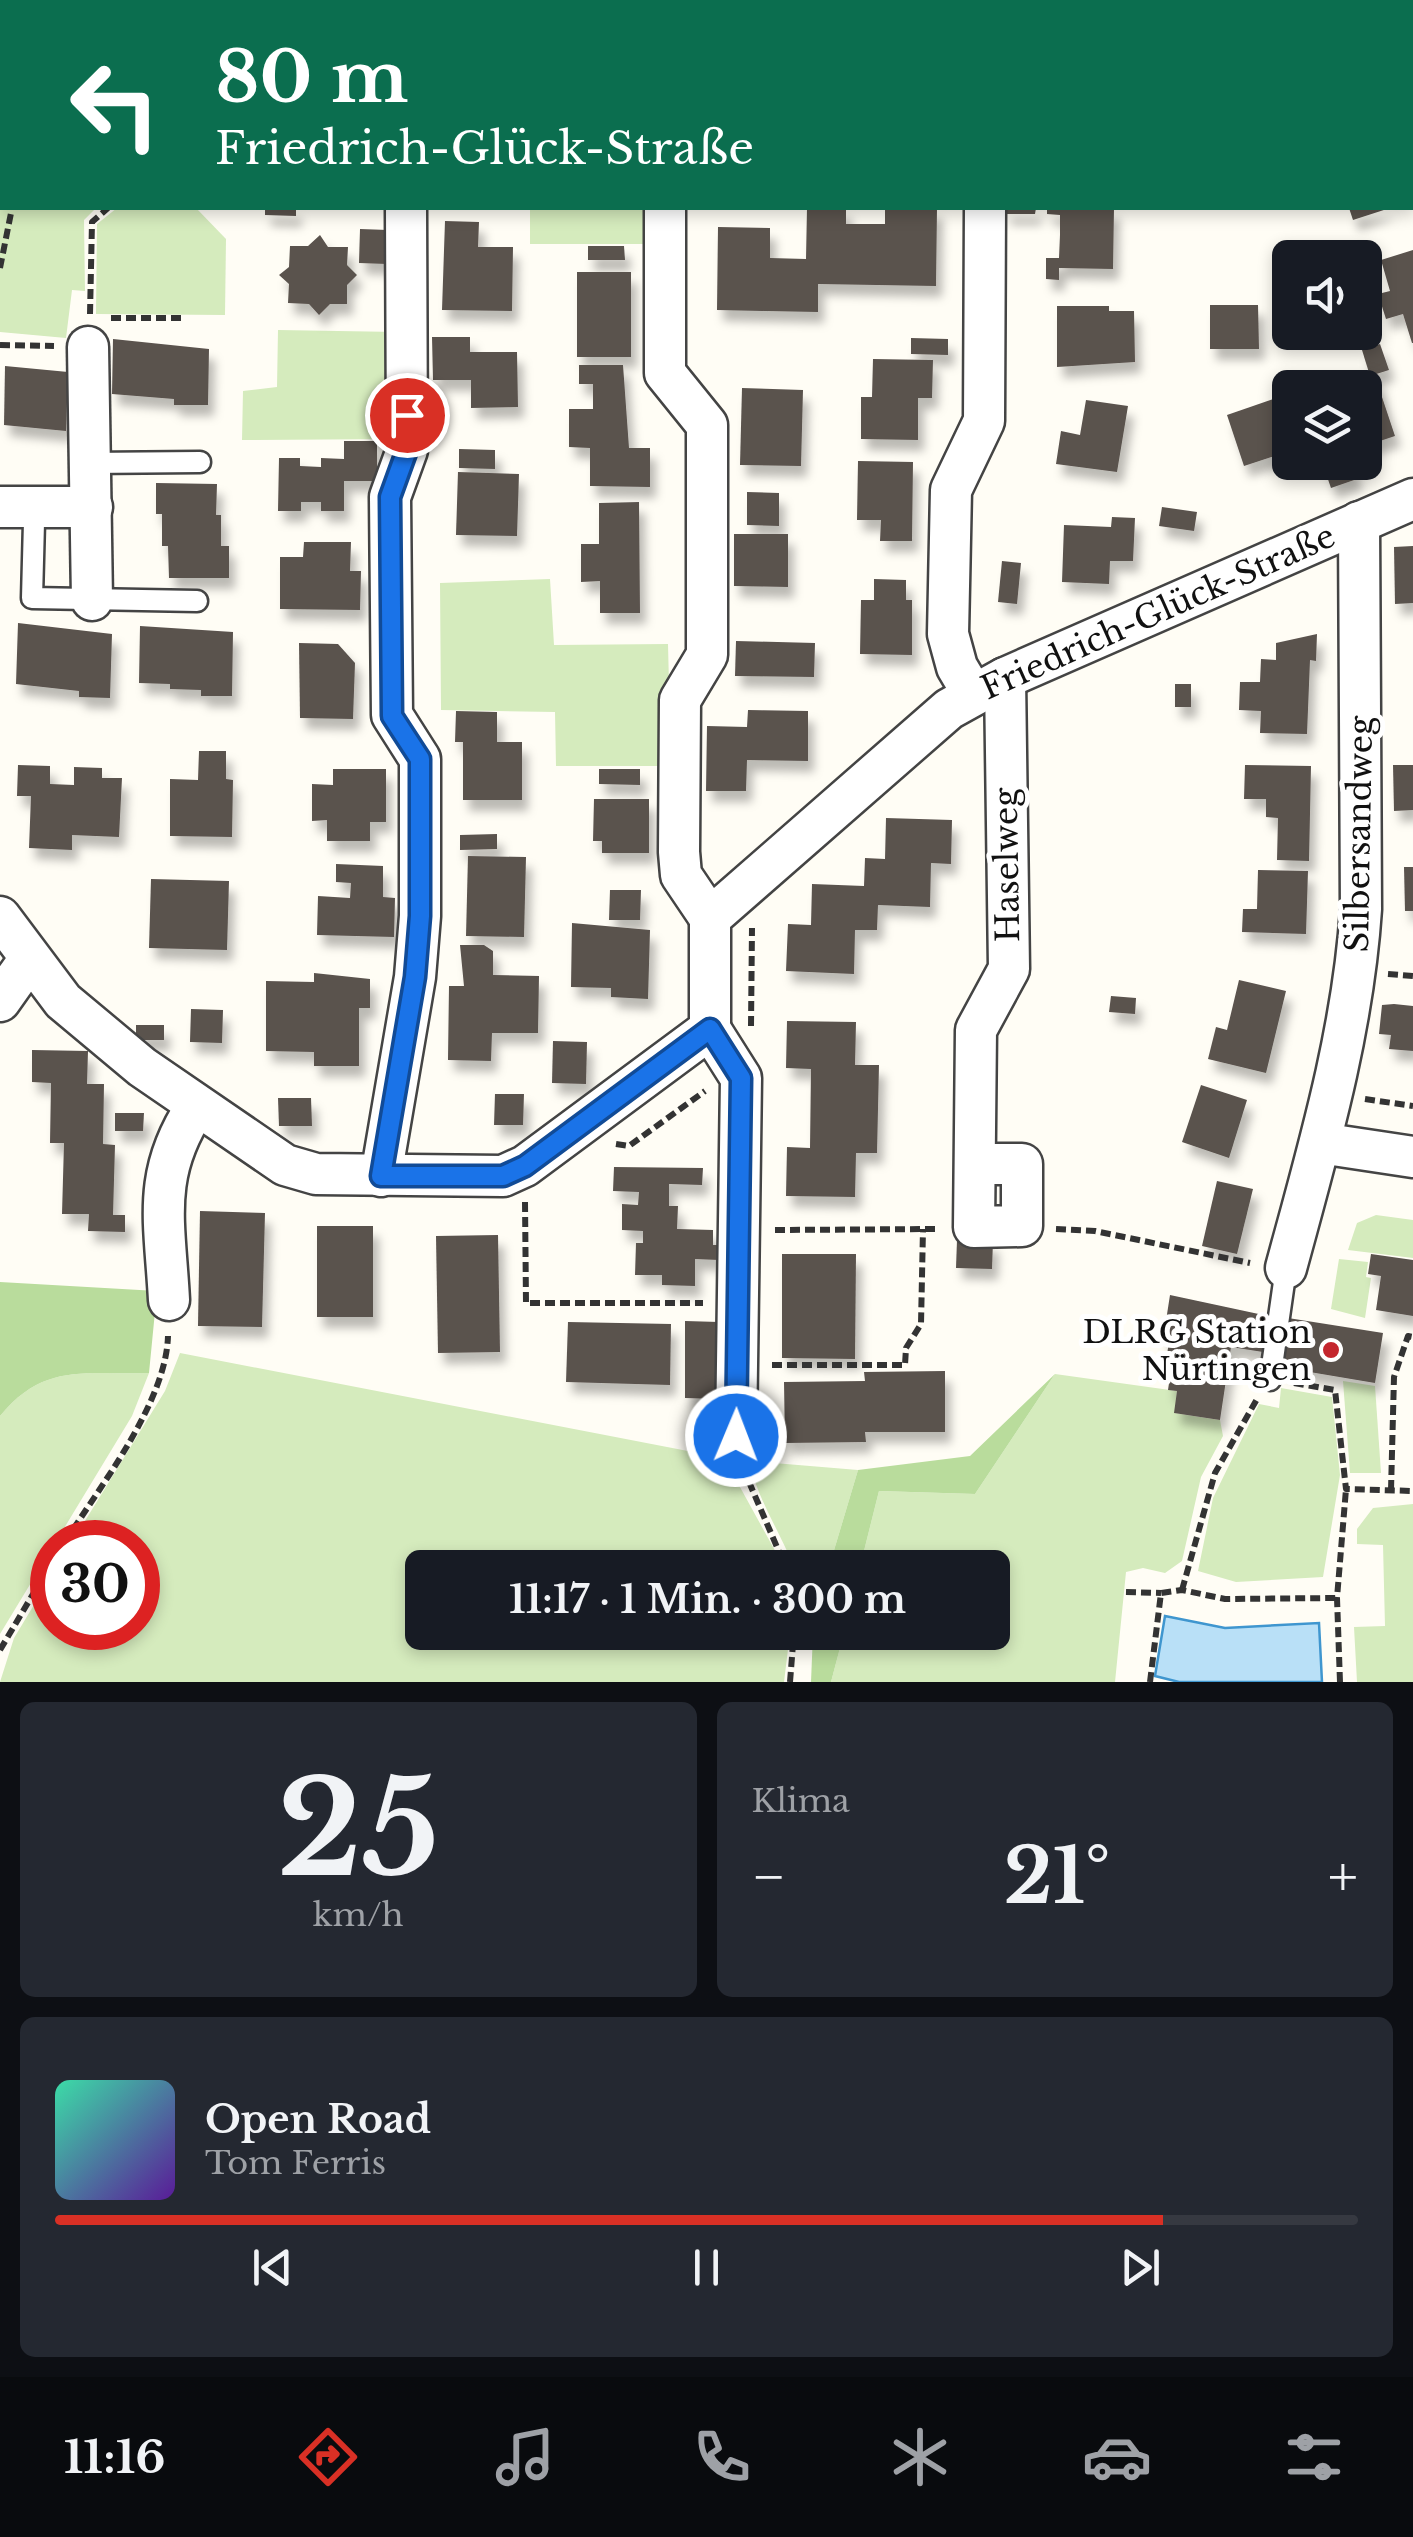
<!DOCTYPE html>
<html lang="de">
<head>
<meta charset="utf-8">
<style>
	body { margin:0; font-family:"Libre Baskerville",serif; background:#242831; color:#f1f3f6; height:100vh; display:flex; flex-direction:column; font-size:38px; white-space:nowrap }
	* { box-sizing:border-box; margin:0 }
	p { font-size:32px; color:#9ea1a6 }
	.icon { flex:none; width:55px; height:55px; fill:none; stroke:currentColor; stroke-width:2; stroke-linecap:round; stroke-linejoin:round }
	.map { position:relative; height:1682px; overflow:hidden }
	.details { display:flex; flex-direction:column; gap:20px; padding:20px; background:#0d0f14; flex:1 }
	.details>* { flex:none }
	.hud { position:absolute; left:0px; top:0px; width:1415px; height:210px; box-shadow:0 5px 15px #0003; background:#0b6e4f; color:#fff; overflow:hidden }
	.fabs { position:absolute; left:1272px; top:240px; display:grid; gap:20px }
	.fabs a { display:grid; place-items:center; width:110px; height:110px; border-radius:15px; background:#171b24; box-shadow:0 5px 15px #0003; font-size:50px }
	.speed { position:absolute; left:30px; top:1520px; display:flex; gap:20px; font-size:50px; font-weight:700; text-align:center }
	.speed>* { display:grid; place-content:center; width:130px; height:130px; border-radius:50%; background:#171b24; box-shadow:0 5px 15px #0003; line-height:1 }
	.speed .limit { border:15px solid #d22; background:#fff; color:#111 }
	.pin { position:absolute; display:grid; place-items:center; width:85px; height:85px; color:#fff; margin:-42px; border:5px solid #fff; border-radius:50%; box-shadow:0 2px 10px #0007 }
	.me { position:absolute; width:110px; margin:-55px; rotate:1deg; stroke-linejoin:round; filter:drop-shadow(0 0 8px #0008) }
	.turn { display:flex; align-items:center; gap:35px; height:210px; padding:0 50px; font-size:45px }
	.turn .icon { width:130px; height:130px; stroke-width:2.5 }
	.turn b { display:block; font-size:70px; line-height:85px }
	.big { font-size:75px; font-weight:700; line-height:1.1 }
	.details .widget { flex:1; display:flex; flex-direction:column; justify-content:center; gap:15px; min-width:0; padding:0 35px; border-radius:15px; background:#242831 }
	.details .dial { align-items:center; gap:0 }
	.dial b { font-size:130px; line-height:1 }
	.song { display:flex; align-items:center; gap:30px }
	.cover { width:120px; height:120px; border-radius:15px; background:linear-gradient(135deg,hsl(160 70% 55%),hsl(270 70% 35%)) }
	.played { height:10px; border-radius:5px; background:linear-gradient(90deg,#d93025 85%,#363941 85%) }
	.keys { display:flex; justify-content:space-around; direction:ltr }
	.heat { display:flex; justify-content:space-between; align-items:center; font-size:55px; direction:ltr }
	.details .tiles { flex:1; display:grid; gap:20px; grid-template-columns:1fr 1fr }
	.widget:last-child { grid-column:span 2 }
	.trip { position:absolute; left:405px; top:1550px; width:605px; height:100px; border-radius:15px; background:#171b24; box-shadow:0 5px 15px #0003; font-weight:700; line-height:100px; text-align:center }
	.tabs { display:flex; height:160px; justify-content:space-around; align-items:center; background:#090b0e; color:#9ea1a6 }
	.tabs .icon { width:70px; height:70px }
	.tabs .on { color:#d93025 }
	.tabs b { font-size:45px; color:#f1f3f6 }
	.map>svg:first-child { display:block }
	.green { fill:#d5ebbd }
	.forest { fill:#b9dc9c }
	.water { fill:#b9e0f7; stroke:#3f96cf; stroke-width:2.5 }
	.building { fill:#5a524d; filter:url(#shadow) }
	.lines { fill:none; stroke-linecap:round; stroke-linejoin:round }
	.service-casing { stroke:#444; stroke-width:25 }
	.minor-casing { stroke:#444; stroke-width:45 }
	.path { stroke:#333; stroke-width:6; stroke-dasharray:10 5; stroke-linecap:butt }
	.service { stroke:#fff; stroke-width:20 }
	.minor { stroke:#fff; stroke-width:40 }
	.route-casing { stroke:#114b97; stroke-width:25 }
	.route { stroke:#1a73e8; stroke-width:18 }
	.poi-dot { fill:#c4262e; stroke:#fff; stroke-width:4 }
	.labels { text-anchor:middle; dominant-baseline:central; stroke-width:10; stroke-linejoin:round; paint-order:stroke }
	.street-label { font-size:32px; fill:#111; stroke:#fff }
	.poi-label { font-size:32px; fill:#111; stroke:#fff; text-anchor:end }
</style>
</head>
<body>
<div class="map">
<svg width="1413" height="1682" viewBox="0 0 1413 1682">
	<defs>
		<filter id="shadow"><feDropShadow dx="6" dy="11" stdDeviation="5" flood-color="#0004"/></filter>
	</defs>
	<rect width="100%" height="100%" fill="#fffdf5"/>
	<g class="green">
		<polygon points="0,115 2,208 96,208 84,220 85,291 72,290 66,338 0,332"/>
		<polygon points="117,208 196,208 226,239 225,315 96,314 97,224"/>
		<rect x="530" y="208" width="117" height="36"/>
		<polygon points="278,330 398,332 399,439 242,440 243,391 277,387"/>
		<polygon points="550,579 554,645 668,644 671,766 556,766 555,712 441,710 440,583"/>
		<polygon points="1376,1215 1413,1220 1413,1258 1348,1250 1357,1223"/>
		<polygon points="1339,1259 1368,1262 1366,1277 1371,1278 1365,1318 1331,1309"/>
		<polygon points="180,1353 724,1458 784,1567 422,1568 422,1632 790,1633 784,1682 0,1682 14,1638 52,1575 52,1628 138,1628 138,1542 72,1542 165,1391"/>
		<path d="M 149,1373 L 132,1416 L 0,1634 L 0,1416 C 44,1362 86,1375 149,1373 Z"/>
		<polygon points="1055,1374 1177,1391 1175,1413 1220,1420 1223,1436 1201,1477 1182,1561 1165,1573 1143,1568 1126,1572 1115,1682 831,1682 844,1633 992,1632 992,1568 860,1567 879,1491 975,1494"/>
		<polygon points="1343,1381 1375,1386 1381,1473 1350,1473"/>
		<polygon points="1281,1388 1332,1397 1340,1475 1323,1577 1236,1582 1198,1571 1213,1498 1259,1404 1279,1408"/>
		<path d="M 749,1461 L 858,1470 L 829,1567 L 794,1567 C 780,1532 757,1498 749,1461 Z"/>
		<polygon points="1413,1504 1413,1682 1357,1682 1354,1627 1385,1626 1383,1545 1357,1544 1357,1529 1373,1508"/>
	</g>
	<g class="forest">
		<path d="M 0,1282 L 157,1291 L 149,1373 C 86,1375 44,1362 0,1416 Z"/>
		<polygon points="1055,1374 975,1494 879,1491 860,1567 829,1567 858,1470 970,1456"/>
		<polygon points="813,1633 844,1633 831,1682 811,1682"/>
	</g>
	<polygon class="water" points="1165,1616 1225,1628 1319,1623 1322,1682 1179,1682 1155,1676"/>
	<g class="building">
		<polygon points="265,208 296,208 296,216 265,215"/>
		<polygon points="807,208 846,208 846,224 885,224 885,208 937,208 936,286 818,284 818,312 717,310 718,227 770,228 770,258 806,259"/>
		<polygon points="1005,208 1036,208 1035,214 1005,214"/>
		<polygon points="1047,208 1114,208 1113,269 1059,268 1059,280 1046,279 1046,258 1059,258 1060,235 1060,215 1047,214"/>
		<polygon points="1349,208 1390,208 1353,220"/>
		<polygon points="445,221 479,222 478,247 513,247 512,311 442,310"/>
		<polygon points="360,229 388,230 387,264 359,263"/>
		<polygon points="320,235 328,247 348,247 347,265 357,275 347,285 347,304 330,304 319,315 309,304 288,303 289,284 279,275 289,267 290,246 308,246"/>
		<polygon points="588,246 624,246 625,260 588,260"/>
		<polygon points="1413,250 1413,343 1412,343 1403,314 1386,319 1378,294 1390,291 1381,260"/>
		<rect x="577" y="272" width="54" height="85"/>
		<polygon points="1210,305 1258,305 1259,349 1210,349"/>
		<polygon points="1057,306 1109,306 1109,311 1134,311 1135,362 1057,367"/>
		<polygon points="432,337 470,337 470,352 517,352 518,407 471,408 471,380 433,380"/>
		<polygon points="911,338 948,339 948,355 911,354"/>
		<polygon points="113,339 209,349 208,405 174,405 174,399 112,394"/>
		<polygon points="1380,344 1389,370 1370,376 1362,350"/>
		<polygon points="873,359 933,360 932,398 918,398 918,440 861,439 861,397 872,397"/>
		<polygon points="579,365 623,365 629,448 650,448 650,487 590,486 590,448 569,447 569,409 593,409 593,384 579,384"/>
		<polygon points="5,366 68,372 66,431 4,425"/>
		<polygon points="1376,379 1395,436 1365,446 1365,388 1353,387"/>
		<polygon points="742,388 803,390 801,466 740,465"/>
		<polygon points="1285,395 1290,451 1244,466 1227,415"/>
		<polygon points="1086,400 1128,406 1117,472 1056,464 1061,431 1080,435"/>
		<polygon points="344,441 377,441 377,481 344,481 344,511 321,511 321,502 301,502 301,511 278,511 279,458 300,458 300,466 321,467 321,458 344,459"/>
		<polygon points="459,449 495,450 495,469 459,468"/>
		<polygon points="858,461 913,462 912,541 880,541 881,520 857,520"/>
		<polygon points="1322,462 1351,462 1357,479 1331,488"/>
		<polygon points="458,472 519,474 517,536 456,535"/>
		<polygon points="156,483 217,484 216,515 221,515 221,546 229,546 229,578 169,578 168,546 162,546 162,514 156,514"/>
		<polygon points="747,492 779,493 779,526 747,525"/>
		<polygon points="639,502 640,613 600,613 600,581 581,582 581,544 599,544 599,503"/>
		<polygon points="1162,507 1197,512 1194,531 1159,526"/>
		<polygon points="1112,517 1135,518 1133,561 1110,561 1109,584 1062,582 1064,525 1111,527"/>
		<polygon points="734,534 788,534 788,587 734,586"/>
		<polygon points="304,542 351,542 350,571 361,571 360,610 280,609 280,557 303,557"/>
		<polygon points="1413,546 1413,603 1395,604 1394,547"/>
		<polygon points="1002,561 1021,563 1017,604 998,602"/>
		<polygon points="874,579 906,580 906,600 912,600 912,655 860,654 861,600 874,600"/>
		<polygon points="18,623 112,634 110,698 79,697 79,691 16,684"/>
		<polygon points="140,626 233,632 232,696 201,696 201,690 170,689 170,684 139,683"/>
		<polygon points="1317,634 1316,661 1310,660 1307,734 1260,733 1261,711 1239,710 1240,682 1260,682 1261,659 1276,660 1276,643"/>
		<polygon points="736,641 815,643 814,677 735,676"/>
		<polygon points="299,643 338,644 355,663 353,719 300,718"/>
		<rect x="1175" y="684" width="16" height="23"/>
		<polygon points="748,710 808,711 808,761 747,760 746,791 706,791 707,726 747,727"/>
		<polygon points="456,711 497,712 497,742 522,742 522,800 463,800 463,742 455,742"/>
		<polygon points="199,751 226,751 226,779 233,780 232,837 170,836 170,779 198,780"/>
		<polygon points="18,765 50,766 50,784 74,785 74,767 102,768 102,778 122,778 119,837 72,835 72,850 29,848 31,796 17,796"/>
		<polygon points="1245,765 1311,766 1309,861 1277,860 1278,818 1266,817 1266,799 1244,799"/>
		<polygon points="1393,765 1413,765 1413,810 1394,811"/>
		<polygon points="333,769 386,769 386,822 370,822 370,841 327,841 327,820 312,821 312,784 333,785"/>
		<polygon points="599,769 640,769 640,785 599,784"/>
		<polygon points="594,799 649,799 649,853 602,853 602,841 593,841"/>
		<polygon points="886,818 952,820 951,864 931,863 930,907 878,905 877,930 855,930 854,974 786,971 788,924 811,925 812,884 864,886 865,858 885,859"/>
		<polygon points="497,834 497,849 460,850 460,835"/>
		<polygon points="468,856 526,857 524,937 466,936"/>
		<polygon points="336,864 383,866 383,897 395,898 394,937 317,935 318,896 350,898 351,883 336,882"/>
		<polygon points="1404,867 1413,867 1413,911 1405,911"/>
		<polygon points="1258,870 1308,871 1306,934 1242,932 1243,909 1257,909"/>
		<polygon points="151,879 229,881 227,950 149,948"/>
		<polygon points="610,890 641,890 640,920 609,920"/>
		<polygon points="572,923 650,930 648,999 611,997 611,988 571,987"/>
		<polygon points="460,945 484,945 493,951 493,975 539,976 538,1033 492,1033 491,1061 448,1060 449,986 464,986"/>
		<polygon points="314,973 370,979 370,1008 359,1008 359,1066 314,1066 314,1052 266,1051 266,981 314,982"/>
		<polygon points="1239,980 1286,991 1266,1073 1208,1059 1216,1027 1227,1030"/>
		<polygon points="1111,996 1136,998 1135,1014 1109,1012"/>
		<polygon points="1394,1004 1413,1006 1413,1051 1389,1049 1391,1035 1379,1034 1382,1005"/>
		<polygon points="191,1009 223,1010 222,1043 190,1042"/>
		<polygon points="787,1021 856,1022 855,1065 879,1065 877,1153 856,1153 855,1197 786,1196 787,1147 810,1148 811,1069 786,1068"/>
		<rect x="136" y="1025" width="28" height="15"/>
		<polygon points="553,1041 587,1042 586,1084 552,1083"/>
		<polygon points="32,1050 88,1051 87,1084 104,1084 103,1144 115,1145 113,1215 125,1215 125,1232 88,1231 89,1214 62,1214 64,1143 50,1143 51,1083 32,1082"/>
		<polygon points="1201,1085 1247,1100 1229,1158 1182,1142"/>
		<polygon points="495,1094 524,1094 523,1125 494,1125"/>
		<polygon points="278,1098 311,1098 312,1126 279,1126"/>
		<polygon points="115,1113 144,1113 143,1131 115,1131"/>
		<polygon points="614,1167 703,1168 702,1185 669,1184 669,1206 678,1206 677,1229 713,1230 713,1245 720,1245 719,1260 695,1259 695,1286 662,1285 662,1275 635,1275 636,1243 643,1243 643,1231 622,1230 622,1204 638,1205 639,1192 613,1191"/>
		<polygon points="1217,1181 1253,1189 1237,1254 1202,1246"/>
		<polygon points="200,1211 265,1213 262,1327 198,1326"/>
		<rect x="317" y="1226" width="56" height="91"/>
		<polygon points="498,1235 500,1352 438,1353 436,1236"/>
		<polygon points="957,1240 993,1241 992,1269 956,1268"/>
		<polygon points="782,1254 856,1254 855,1359 782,1358"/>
		<polygon points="1371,1254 1413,1260 1413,1316 1376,1310 1381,1276 1368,1274"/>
		<polygon points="1170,1295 1268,1316 1263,1352 1231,1347 1220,1420 1174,1413 1177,1391 1168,1390 1172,1363 1166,1362 1169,1341 1163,1340"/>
		<polygon points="1288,1318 1383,1333 1375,1383 1280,1367"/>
		<polygon points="685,1321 719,1322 718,1399 685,1398"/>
		<polygon points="568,1322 671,1324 670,1385 566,1382"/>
		<polygon points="945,1371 945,1432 865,1432 866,1442 785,1443 784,1382 865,1381 864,1372"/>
	</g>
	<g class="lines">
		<defs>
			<g id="service">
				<polyline points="88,463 200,462"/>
				<polyline points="34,522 32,598 197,601"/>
				<polyline points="1270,1380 1286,1268"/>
			</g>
			<g id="minor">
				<polyline points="918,0 942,2"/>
				<polyline points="1343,0 1344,2"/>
				<polyline points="985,2 985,0"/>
				<polyline points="1412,115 1413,115"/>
				<polyline points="665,208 665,373 707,425 707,655 680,700 679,852 681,875 710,918"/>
				<polyline points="88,347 92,600"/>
				<polyline points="0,507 92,507"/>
				<polyline points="973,694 957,667 948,634 951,490 984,421 985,208"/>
				<polyline points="0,917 63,1001 142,1067 285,1165 316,1174 503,1176 525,1166 710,1029 710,918 949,709 1005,678 1413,499"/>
				<polyline points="0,1001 29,960"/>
				<polyline points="710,1029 741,1078 736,1436"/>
				<polyline points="1320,1143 1413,1157"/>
				<polyline points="975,1164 1022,1164 1022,1226 974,1227 976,1030 1009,969 1005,678"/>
				<polyline points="381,1176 415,977 420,916 420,759 392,715 390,497 407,450 406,208"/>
				<path d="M 1286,1268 C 1318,1150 1353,1032 1361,909 L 1359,522"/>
				<path d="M 169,1300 C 165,1222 151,1175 196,1107"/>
			</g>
		</defs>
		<use href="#service" class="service-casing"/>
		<use href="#minor" class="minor-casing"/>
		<g class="path">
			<polyline points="116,0 116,2"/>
			<polyline points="335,2 335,0"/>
			<polyline points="743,2 743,0"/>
			<polyline points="0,268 12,208"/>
			<polyline points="90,314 92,222 108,208"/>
			<polyline points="111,318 182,318"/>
			<polyline points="0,345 54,346"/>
			<polyline points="1388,974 1413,976"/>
			<polyline points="751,1026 752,928"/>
			<polyline points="1365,1099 1413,1106"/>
			<polyline points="616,1144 629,1146 705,1091"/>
			<polyline points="525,1202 526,1303 703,1303"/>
			<polyline points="1056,1229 1095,1231 1250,1263"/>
			<polyline points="775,1230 938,1229"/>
			<polyline points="772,1365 905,1365 906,1348 921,1324 923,1229"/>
			<polyline points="1294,1383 1335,1390 1346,1489 1413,1491"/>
			<polyline points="743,1468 786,1568"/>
			<polyline points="1391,1490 1394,1377 1408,1336 1413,1337"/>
			<path d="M 65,1542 C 100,1486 166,1403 168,1336"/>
			<polyline points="1182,1590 1215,1473 1257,1399"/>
			<polyline points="1126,1592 1161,1593"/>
			<polyline points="0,1650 52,1562"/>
			<polyline points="790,1682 794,1632"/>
			<polyline points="1150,1682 1161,1593 1182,1590 1225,1599 1337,1598"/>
			<polyline points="1340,1682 1337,1598 1346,1489"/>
		</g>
		<use href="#service" class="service"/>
		<use href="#minor" class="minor"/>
	</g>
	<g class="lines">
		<defs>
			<polyline id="route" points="407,415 407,450 390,497 392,716 420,759 420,916 415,977 381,1176 503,1176 525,1166 710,1029 741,1078 736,1436"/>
		</defs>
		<use href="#route" class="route-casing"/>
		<use href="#route" class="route"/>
	</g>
	<circle class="poi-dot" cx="1331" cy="1350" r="10"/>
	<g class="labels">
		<g class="street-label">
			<text transform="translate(1158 612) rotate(-24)">Friedrich-Glück-Straße</text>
			<text transform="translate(1359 834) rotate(-89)">Silbersandweg</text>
			<text transform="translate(1007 865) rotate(-91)">Haselweg</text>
		</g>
		<g class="poi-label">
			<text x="1311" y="1332">DLRG Station<tspan x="1311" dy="37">Nürtingen</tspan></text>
		</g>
	</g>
</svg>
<div class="fabs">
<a><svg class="icon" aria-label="sound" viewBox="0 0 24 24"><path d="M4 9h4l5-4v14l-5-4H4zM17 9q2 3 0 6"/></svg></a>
<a><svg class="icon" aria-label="layers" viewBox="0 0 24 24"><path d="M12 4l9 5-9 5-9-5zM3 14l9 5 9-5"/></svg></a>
</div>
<div class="speed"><div class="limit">30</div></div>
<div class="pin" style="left:407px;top:415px;background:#d93025"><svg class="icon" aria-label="arrive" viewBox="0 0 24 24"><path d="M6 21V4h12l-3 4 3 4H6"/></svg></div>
<svg class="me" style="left:736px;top:1436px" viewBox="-20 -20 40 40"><circle r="17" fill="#1a73e8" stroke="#fff" stroke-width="3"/><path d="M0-11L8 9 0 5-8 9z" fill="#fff"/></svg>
<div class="trip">11:17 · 1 Min. · 300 m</div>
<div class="hud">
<div class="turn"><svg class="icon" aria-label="left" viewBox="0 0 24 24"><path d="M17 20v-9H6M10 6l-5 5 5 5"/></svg><div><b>80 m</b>Friedrich-Glück-Straße</div></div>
</div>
</div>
<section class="details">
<div class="tiles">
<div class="widget dial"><b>25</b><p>km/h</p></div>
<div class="widget"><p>Klima</p>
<div class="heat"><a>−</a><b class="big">21°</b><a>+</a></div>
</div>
<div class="widget">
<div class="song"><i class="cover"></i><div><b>Open Road</b><p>Tom Ferris</p></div></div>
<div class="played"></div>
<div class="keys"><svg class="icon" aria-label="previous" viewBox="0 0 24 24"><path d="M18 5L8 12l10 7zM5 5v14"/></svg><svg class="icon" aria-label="pause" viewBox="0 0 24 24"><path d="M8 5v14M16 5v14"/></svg><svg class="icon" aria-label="next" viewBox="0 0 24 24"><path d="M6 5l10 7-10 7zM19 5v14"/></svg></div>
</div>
</div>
</section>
<nav class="tabs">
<b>11:16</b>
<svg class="icon on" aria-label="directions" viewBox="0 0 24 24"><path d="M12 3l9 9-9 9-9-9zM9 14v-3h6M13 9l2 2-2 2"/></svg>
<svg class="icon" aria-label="music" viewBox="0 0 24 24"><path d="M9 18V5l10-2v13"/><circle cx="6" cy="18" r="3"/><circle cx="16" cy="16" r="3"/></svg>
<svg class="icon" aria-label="phone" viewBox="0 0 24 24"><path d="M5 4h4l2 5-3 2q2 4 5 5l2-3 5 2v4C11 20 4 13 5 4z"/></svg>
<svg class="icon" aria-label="climate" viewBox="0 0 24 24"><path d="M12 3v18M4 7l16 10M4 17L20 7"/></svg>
<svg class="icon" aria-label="car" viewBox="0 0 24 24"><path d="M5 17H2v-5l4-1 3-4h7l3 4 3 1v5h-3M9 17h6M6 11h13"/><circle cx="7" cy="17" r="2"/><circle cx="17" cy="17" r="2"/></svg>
<svg class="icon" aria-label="filters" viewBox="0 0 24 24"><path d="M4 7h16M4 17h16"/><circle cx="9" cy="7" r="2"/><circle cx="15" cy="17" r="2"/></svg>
</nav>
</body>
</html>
